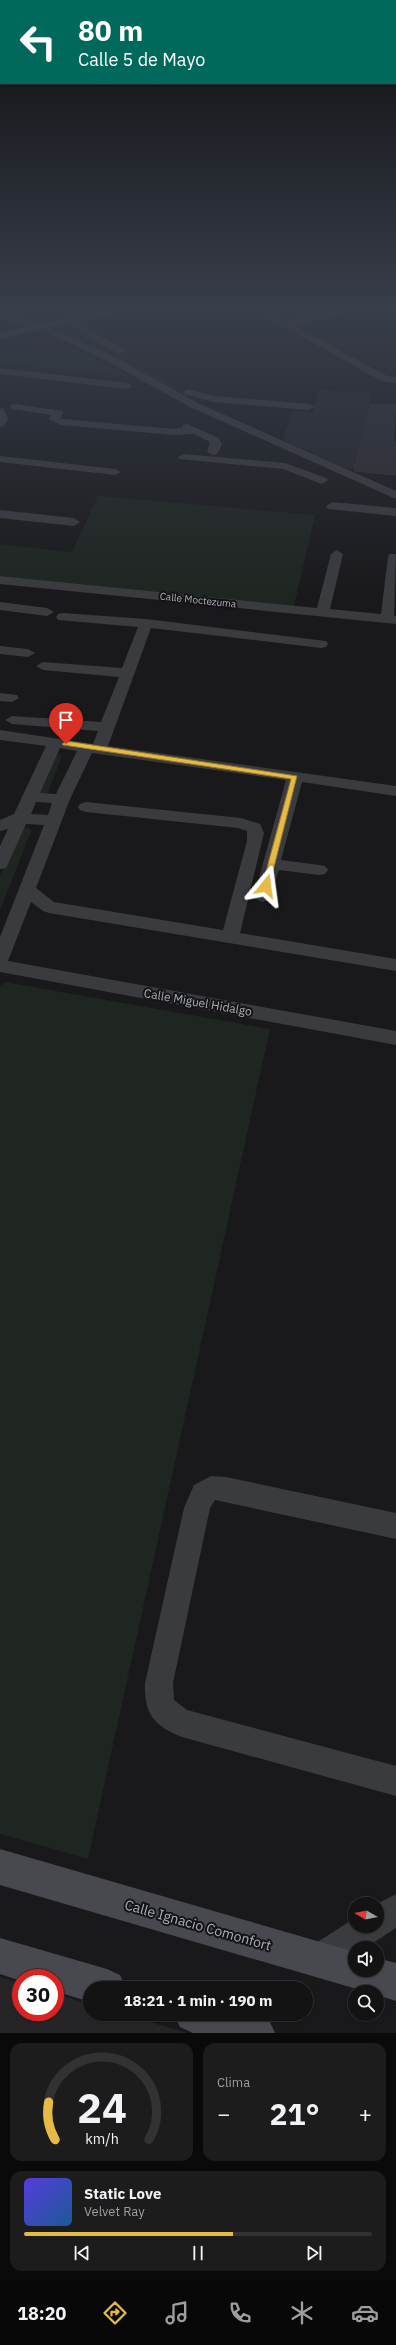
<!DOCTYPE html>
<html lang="es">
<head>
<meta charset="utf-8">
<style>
	body { margin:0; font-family:"IBM Plex Sans",sans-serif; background:#1c1c1d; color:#f1f3f6; height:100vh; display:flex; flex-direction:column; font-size:15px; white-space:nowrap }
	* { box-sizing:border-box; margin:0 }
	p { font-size:13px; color:#9d9ea0 }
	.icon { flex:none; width:22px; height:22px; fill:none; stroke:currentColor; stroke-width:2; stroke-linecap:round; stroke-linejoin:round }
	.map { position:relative; height:2033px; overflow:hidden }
	.sheet { display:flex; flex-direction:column; gap:10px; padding:10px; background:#0a0a0b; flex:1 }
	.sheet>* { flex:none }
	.guide { position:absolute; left:0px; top:0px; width:396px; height:84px; box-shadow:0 1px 3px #0004,0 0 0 1px #323234; background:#00695c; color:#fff; overflow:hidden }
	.needle { width:26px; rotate:279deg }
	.tools { position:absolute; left:348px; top:1897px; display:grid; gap:8px }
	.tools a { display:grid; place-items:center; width:36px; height:36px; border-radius:50%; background:#131314; box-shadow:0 1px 3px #0004,0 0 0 1px #323234; font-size:20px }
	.speed { position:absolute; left:12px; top:1969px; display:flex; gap:8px; font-size:20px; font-weight:700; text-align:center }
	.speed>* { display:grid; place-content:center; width:52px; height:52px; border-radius:50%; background:#131314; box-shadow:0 1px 3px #0004,0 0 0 1px #323234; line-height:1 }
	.speed .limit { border:6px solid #d22; background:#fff; color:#111 }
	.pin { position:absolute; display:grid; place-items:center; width:34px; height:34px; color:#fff; margin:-41px -17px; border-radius:50% 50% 50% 0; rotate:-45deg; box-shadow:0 0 4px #0007 }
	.pin .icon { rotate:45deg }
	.me { position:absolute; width:44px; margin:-22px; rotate:16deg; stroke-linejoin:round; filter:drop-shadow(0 0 3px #0008) }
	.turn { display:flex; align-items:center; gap:14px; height:84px; padding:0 12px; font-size:18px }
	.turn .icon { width:52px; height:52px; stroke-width:2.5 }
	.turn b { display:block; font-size:28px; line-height:34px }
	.big { font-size:30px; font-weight:700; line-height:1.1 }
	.sheet .widget { flex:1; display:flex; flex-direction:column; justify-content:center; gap:6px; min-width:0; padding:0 14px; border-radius:12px; background:#1c1c1d }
	.sheet .dial { align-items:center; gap:0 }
	.dial svg { height:104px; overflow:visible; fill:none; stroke:#323234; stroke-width:7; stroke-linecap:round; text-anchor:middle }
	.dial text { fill:#f1f3f6; stroke:none }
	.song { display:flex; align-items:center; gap:12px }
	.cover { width:48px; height:48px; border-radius:6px; background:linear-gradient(135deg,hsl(250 70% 55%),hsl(210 70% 35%)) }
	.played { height:4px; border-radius:2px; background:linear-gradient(90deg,#e5ba46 60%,#323234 60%) }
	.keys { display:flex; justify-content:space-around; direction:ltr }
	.heat { display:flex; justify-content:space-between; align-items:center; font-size:22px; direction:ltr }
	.sheet .tiles { flex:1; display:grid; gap:10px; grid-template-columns:1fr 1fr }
	.widget:last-child { grid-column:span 2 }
	.trip { position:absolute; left:83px; top:1981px; width:230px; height:40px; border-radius:20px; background:#131314; box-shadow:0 1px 3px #0004,0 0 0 1px #323234; font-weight:700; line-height:40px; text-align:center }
	.menu { display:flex; height:64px; justify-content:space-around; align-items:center; background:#080808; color:#9d9ea0 }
	.menu .icon { width:28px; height:28px }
	.menu .on { color:#e5ba46 }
	.menu b { font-size:18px; color:#f1f3f6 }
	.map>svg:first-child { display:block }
	.built { fill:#252528 }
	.green { fill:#1f2520 }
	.building { fill:#2c2c2f; stroke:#333336 }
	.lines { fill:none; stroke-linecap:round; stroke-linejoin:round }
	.street { fill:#3a3b3f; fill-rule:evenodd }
	.secondary { fill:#48494f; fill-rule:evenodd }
	.route { fill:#e5ba46; stroke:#95792e }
	.labels { text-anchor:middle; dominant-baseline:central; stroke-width:4; stroke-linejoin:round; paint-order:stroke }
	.far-street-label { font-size:10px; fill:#acafb9; stroke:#141416 }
	.street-label { font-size:12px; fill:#acafb9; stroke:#141416 }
	.near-street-label { font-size:14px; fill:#acafb9; stroke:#141416 }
</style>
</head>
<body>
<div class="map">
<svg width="396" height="2033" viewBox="0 0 396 2033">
	<rect width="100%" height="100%" fill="#19191b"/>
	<g class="built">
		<polygon points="24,311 75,311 41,318"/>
		<polygon points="319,390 371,393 355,469 345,468 283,440 292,411 313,412"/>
		<polygon points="0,1977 21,1983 21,2012 55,2012 55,1994 90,2004 90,2014 123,2014 187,2033 0,2033"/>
	</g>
	<g class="green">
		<polygon points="66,323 96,342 101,341 199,402 56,326"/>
		<polygon points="70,346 131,377 0,363 0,353 24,348 35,354"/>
		<polygon points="98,496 315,515 294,606 0,576 0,544 72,552"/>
		<polygon points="56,753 62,756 48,793 43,795 36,791"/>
		<polygon points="23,828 29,828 31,831 0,910 0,876 19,830"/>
		<polygon points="5,982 270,1029 88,1859 0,1834 0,986"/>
	</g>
	<polygon class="building" points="370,404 396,405 393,442 396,443 396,475 354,471"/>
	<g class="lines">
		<g class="street">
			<polygon points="256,311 268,311 288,322 331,311 348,311 295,326 387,376 396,377 396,383 381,381"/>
			<polygon points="70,318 124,349 125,351 120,354 116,353 67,323 65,321"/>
			<polygon points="37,324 52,328 113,356 198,403 396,491 396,499 190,407 105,360 46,332 34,329 34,325"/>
			<polygon points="0,368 127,383 132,386 127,389 0,374"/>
			<polygon points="188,389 214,396 309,404 314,407 309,410 214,402 184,394 183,392"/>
			<polygon points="15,404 62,411 63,413 60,418 63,419 174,429 182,428 183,425 187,424 219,438 222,445 217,454 213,455 207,452 210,442 194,434 174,435 61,425 49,419 51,415 11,409 11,405"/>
			<polygon points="0,408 4,409 8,419 4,426 0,427"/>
			<polygon points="184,454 285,463 326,478 328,480 322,484 283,469 180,459 178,457"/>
			<polygon points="0,456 115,469 121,472 115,475 0,462"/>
			<polygon points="332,502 396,508 396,516 328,509 326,506"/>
			<polygon points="0,510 74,518 80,522 74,526 0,518"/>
			<polygon points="337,550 343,554 330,609 381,614 388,557 389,554 396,554 394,616 396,616 396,624 0,584 0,576 317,608 331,554"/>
			<polygon points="0,602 47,608 54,612 47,616 0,610"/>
			<path d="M 63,613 L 146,619 L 326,641 L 328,644 L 326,647 L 321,648 L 151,628 L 108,746 L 396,786 L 396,796 L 302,782 L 281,860 L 319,865 L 325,866 L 328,870 L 325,874 L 319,875 L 279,870 L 269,900 L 263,902 L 257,900 L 254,896 L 286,780 L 92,753 L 70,799 L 36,888 L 54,902 L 223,930 L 247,841 L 247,831 L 238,828 L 86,812 L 80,810 L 78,807 L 80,804 L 86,802 L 241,818 L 260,824 L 264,833 L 240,933 L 396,959 L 396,971 L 49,913 L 43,911 L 31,902 L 8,961 L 396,1031 L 396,1045 L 0,972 L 0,937 L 44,825 L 26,824 L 8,864 L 6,868 L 0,869 L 0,846 L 8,829 L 0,831 L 0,820 L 14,814 L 46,746 L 0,740 L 0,730 L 93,744 L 98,731 L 12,724 L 5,720 L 12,716 L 101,722 L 119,677 L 43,670 L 36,666 L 43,662 L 122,668 L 138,627 L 58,620 L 56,617 L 58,614 ZM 60,748 L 77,751 L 56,794 L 40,793 ZM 36,802 L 52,803 L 48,815 L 31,814 Z"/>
			<polygon points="0,646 28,649 35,653 28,657 0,654"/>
			<polygon points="0,693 17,695 19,698 12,702 0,701"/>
			<path d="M 211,1476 L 226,1477 L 396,1513 L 396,1539 L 215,1500 L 210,1508 L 173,1683 L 174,1700 L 187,1710 L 396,1766 L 396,1796 L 182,1737 C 154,1726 144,1714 145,1683 L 184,1508 L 194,1485 Z"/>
			<polygon points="396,1894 396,1928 365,1948 355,1948 355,1954 319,1975 308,1970 303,1959 308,1948 355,1918 355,1926 377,1926 377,1904"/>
		</g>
		<g class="secondary">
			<polygon points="0,311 39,324 97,311 117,311 112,314 0,339 0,333 26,327 0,317"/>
			<polygon points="0,1849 355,1952 355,1970 377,1970 377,1958 396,1963 396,2001 377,1995 377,1992 367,1992 0,1885"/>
			<polygon points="0,1938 107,1969 120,1975 126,1988 90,1988 90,2002 55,1991 55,1978 21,1978 21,1981 0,1974"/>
			<polygon points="174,2014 256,2014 269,2020 275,2033 193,2033 180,2027"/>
		</g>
	</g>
	<linearGradient id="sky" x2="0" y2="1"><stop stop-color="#0e0e0f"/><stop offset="0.52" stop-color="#383e4a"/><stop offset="1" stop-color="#383e4a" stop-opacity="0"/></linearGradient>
	<rect width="396" height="596" fill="url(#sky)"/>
	<polygon class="route" points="66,741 297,776 269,887 262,886 291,779 63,745 62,744"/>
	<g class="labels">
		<g class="far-street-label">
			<text transform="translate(198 600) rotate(6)">Calle Moctezuma</text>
		</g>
		<g class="street-label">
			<text transform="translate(198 1002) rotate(10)">Calle Miguel Hidalgo</text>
		</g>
		<g class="near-street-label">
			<text transform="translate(198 1925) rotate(16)">Calle Ignacio Comonfort</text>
		</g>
	</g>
</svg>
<div class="tools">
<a><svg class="needle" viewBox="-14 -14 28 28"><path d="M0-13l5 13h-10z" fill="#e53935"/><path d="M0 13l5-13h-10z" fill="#9d9ea0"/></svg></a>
<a><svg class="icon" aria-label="sound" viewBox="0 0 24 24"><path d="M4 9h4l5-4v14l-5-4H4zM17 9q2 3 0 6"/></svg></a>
<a><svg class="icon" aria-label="search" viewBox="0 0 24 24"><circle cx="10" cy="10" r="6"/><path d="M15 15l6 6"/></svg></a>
</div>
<div class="speed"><div class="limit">30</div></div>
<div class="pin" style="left:66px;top:744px;background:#d93025"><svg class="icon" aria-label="arrive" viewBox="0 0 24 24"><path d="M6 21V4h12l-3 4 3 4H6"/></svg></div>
<svg class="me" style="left:266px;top:886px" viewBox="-20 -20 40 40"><path d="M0-17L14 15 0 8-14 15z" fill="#e5ba46" stroke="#fff" stroke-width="4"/></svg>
<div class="trip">18:21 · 1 min · 190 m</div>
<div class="guide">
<div class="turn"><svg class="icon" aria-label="left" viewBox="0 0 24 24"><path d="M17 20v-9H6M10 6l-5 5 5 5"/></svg><div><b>80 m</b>Calle 5 de Mayo</div></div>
</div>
</div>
<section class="sheet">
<div class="tiles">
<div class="widget dial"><svg viewBox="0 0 100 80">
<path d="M14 69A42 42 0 1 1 86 69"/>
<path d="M14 69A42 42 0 0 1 9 40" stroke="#e5ba46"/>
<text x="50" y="56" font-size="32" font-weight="700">24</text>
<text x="50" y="72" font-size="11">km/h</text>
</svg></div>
<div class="widget"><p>Clima</p>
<div class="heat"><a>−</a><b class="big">21°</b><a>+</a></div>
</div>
<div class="widget">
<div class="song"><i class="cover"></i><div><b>Static Love</b><p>Velvet Ray</p></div></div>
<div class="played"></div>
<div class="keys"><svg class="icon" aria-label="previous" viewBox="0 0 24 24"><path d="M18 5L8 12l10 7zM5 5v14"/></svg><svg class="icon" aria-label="pause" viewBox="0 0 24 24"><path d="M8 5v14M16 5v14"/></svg><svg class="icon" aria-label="next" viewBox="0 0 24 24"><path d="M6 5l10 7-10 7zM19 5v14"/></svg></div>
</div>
</div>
</section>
<nav class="menu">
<b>18:20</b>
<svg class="icon on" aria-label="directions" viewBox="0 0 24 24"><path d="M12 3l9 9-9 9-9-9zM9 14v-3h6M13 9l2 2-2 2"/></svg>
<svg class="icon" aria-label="music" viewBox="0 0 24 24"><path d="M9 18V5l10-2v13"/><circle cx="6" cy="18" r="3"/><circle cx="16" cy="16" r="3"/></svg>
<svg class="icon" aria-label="phone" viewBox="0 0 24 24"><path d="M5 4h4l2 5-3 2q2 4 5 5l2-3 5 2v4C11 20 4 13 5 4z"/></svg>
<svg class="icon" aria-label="climate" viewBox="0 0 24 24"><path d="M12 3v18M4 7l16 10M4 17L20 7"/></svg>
<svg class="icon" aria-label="car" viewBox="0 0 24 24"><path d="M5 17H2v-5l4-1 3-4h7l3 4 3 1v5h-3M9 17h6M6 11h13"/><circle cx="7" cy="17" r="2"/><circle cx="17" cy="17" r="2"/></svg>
</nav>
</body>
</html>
